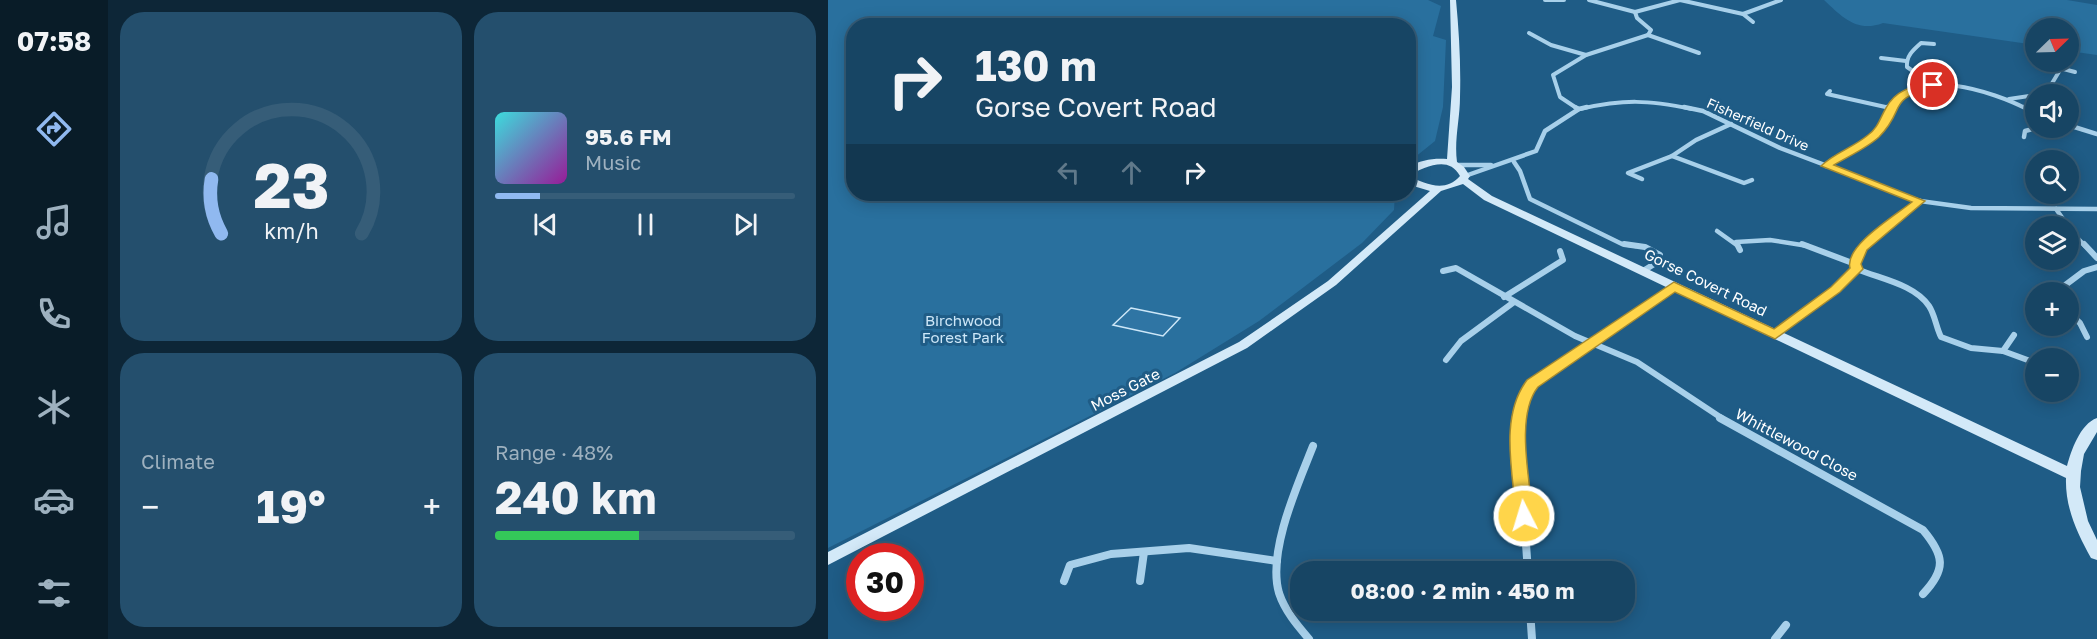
<!DOCTYPE html>
<html lang="en">
<head>
<meta charset="utf-8">
<style>
	body { margin:0; font-family:"Golos Text",sans-serif; background:#244f6d; color:#f1f3f6; height:100vh; display:flex; flex-direction:column; font-size:22px; white-space:nowrap }
	* { box-sizing:border-box; margin:0 }
	p { font-size:20px; color:#9eb1bf }
	.icon { flex:none; width:33px; height:33px; fill:none; stroke:currentColor; stroke-width:2; stroke-linecap:round; stroke-linejoin:round }
	.map { position:relative; flex:1; overflow:hidden }
	.details { display:flex; flex-direction:column; gap:12px; padding:12px; background:#0d2637; width:720px }
	.details>* { flex:none }
	.banner { position:absolute; left:18px; top:18px; width:570px; height:183px; border-radius:24px; box-shadow:0 3px 15px #0003,0 0 0 2px #365d78; background:#174564; color:#f1f3f6; overflow:hidden }
	.needle { width:39px; rotate:67deg }
	.buttons { position:absolute; left:1197px; top:18px; display:grid; gap:12px }
	.buttons a { display:grid; place-items:center; width:54px; height:54px; border-radius:50%; background:#174564; box-shadow:0 3px 15px #0003,0 0 0 2px #365d78; font-size:30px }
	.speed { position:absolute; left:18px; top:543px; display:flex; gap:12px; font-size:30px; font-weight:700; text-align:center }
	.speed>* { display:grid; place-content:center; width:78px; height:78px; border-radius:50%; background:#174564; box-shadow:0 3px 15px #0003,0 0 0 2px #365d78; line-height:1 }
	.speed .limit { border:9px solid #d22; background:#fff; color:#111 }
	.pin { position:absolute; display:grid; place-items:center; width:51px; height:51px; color:#fff; margin:-26px; border:3px solid #fff; border-radius:50%; box-shadow:0 2px 6px #0007 }
	.me { position:absolute; width:66px; margin:-33px; rotate:355deg; stroke-linejoin:round; filter:drop-shadow(0 0 4px #0008) }
	.turn { display:flex; align-items:center; gap:21px; height:126px; padding:0 30px; font-size:27px }
	.turn .icon { width:78px; height:78px; stroke-width:2.5 }
	.turn b { display:block; font-size:42px; line-height:51px }
	.lanes { display:flex; align-items:center; height:57px; padding:0 30px; background:#0003; justify-content:center; gap:30px; direction:ltr }
	.lanes .off { opacity:.35 }
	.big { font-size:45px; font-weight:700; line-height:1.1 }
	.details .tile { flex:1; display:flex; flex-direction:column; justify-content:center; gap:9px; min-width:0; padding:0 21px; border-radius:24px; background:#244f6d }
	.details .dial { align-items:center; gap:0 }
	.dial svg { height:156px; overflow:visible; fill:none; stroke:#365d78; stroke-width:7; stroke-linecap:round; text-anchor:middle }
	.dial text { fill:#f1f3f6; stroke:none }
	.song { display:flex; align-items:center; gap:18px }
	.cover { width:72px; height:72px; border-radius:9px; background:linear-gradient(135deg,hsl(180 70% 55%),hsl(300 70% 35%)) }
	.played { height:6px; border-radius:3px; background:linear-gradient(90deg,#90b9f0 15%,#365d78 15%) }
	.keys { display:flex; justify-content:space-around; direction:ltr }
	.heat { display:flex; justify-content:space-between; align-items:center; font-size:33px; direction:ltr }
	.charge { height:9px; border-radius:4px; background:linear-gradient(90deg,#34c759 48%,#365d78 0) }
	.details .tiles { flex:1; display:grid; gap:12px; grid-template-columns:repeat(2,1fr) }
	.trip { position:absolute; left:462px; top:561px; width:345px; height:60px; border-radius:24px; background:#174564; box-shadow:0 3px 15px #0003,0 0 0 2px #365d78; font-weight:700; line-height:60px; text-align:center }
	main { display:flex; flex:1; min-height:0 }
	.tab-bar { display:flex; flex-direction:column; width:108px; justify-content:space-around; align-items:center; background:#091c28; color:#9eb1bf }
	.tab-bar .icon { width:42px; height:42px }
	.tab-bar .on { color:#90b9f0 }
	.tab-bar b { font-size:27px; color:#f1f3f6 }
	.map>svg:first-child { display:block }
	.green { fill:#29709e }
	.building { fill:#2f75a4; stroke:#cde7f8; stroke-width:1.5 }
	.lines { fill:none; stroke-linecap:round; stroke-linejoin:round }
	.street-far3 { stroke:#a8d0ea; stroke-width:4 }
	.street-far2 { stroke:#a8d0ea; stroke-width:4.5 }
	.street-far1 { stroke:#a8d0ea; stroke-width:6 }
	.street { stroke:#a8d0ea; stroke-width:8 }
	.secondary { fill:#d3e9f8; fill-rule:evenodd }
	.route { fill:#ffd54a; stroke:#a68a30; stroke-width:1.5 }
	.labels { text-anchor:middle; dominant-baseline:central; stroke-width:6; stroke-linejoin:round; paint-order:stroke }
	.far-street-label { font-size:14px; fill:#fff; stroke:#1f5c86 }
	.street-label { font-size:15px; fill:#fff; stroke:#1f5c86 }
	.park-label { font-size:15px; fill:#cde7f8; stroke:#1f5c86 }
</style>
</head>
<body>
<main>
<nav class="tab-bar">
<b>07:58</b>
<svg class="icon on" aria-label="directions" viewBox="0 0 24 24"><path d="M12 3l9 9-9 9-9-9zM9 14v-3h6M13 9l2 2-2 2"/></svg>
<svg class="icon" aria-label="music" viewBox="0 0 24 24"><path d="M9 18V5l10-2v13"/><circle cx="6" cy="18" r="3"/><circle cx="16" cy="16" r="3"/></svg>
<svg class="icon" aria-label="phone" viewBox="0 0 24 24"><path d="M5 4h4l2 5-3 2q2 4 5 5l2-3 5 2v4C11 20 4 13 5 4z"/></svg>
<svg class="icon" aria-label="climate" viewBox="0 0 24 24"><path d="M12 3v18M4 7l16 10M4 17L20 7"/></svg>
<svg class="icon" aria-label="car" viewBox="0 0 24 24"><path d="M5 17H2v-5l4-1 3-4h7l3 4 3 1v5h-3M9 17h6M6 11h13"/><circle cx="7" cy="17" r="2"/><circle cx="17" cy="17" r="2"/></svg>
<svg class="icon" aria-label="filters" viewBox="0 0 24 24"><path d="M4 7h16M4 17h16"/><circle cx="9" cy="7" r="2"/><circle cx="15" cy="17" r="2"/></svg>
</nav>
<section class="details">
<div class="tiles">
<div class="tile dial"><svg viewBox="0 0 100 80">
<path d="M14 69A42 42 0 1 1 86 69"/>
<path d="M14 69A42 42 0 0 1 9 41" stroke="#90b9f0"/>
<text x="50" y="56" font-size="32" font-weight="700">23</text>
<text x="50" y="72" font-size="11">km/h</text>
</svg></div>
<div class="tile">
<div class="song"><i class="cover"></i><div><b>95.6 FM</b><p>Music</p></div></div>
<div class="played"></div>
<div class="keys"><svg class="icon" aria-label="previous" viewBox="0 0 24 24"><path d="M18 5L8 12l10 7zM5 5v14"/></svg><svg class="icon" aria-label="pause" viewBox="0 0 24 24"><path d="M8 5v14M16 5v14"/></svg><svg class="icon" aria-label="next" viewBox="0 0 24 24"><path d="M6 5l10 7-10 7zM19 5v14"/></svg></div>
</div>
<div class="tile"><p>Climate</p>
<div class="heat"><a>−</a><b class="big">19°</b><a>+</a></div>
</div>
<div class="tile"><p>Range · 48%</p><b class="big">240 km</b><div class="charge"></div></div>
</div>
</section>
<div class="map">
<svg width="1269" height="639" viewBox="0 0 1269 639">
	<rect width="100%" height="100%" fill="#1f5c86"/>
	<g class="green">
		<polygon points="0,0 600,0 613,6 605,36 618,40 615,107 607,141 581,162 580,26 26,26 26,194 567,194 566,210 534,243 431,321 347,373 0,548"/>
		<path d="M 996,0 L 1239,0 L 1269,5 L 1269,55 L 1241,51 L 1240,28 L 1208,28 L 1207,45 L 1055,23 C 1029,33 1014,17 996,0 Z"/>
	</g>
	<polygon class="building" points="303,308 352,318 335,336 285,325"/>
	<g class="lines">
		<g class="street-far3">
			<polyline points="717,0 736,0"/>
			<polyline points="761,0 807,12"/>
			<polyline points="915,14 925,22"/>
			<polyline points="701,33 723,45 758,55"/>
			<polyline points="820,35 871,53"/>
			<polyline points="1053,58 1078,61"/>
			<polyline points="1220,65 1247,72"/>
			<path d="M 1105,85 L 1079,67 C 1078,56 1085,50 1093,43 L 1106,44"/>
			<polyline points="1002,91 999,94 1062,108"/>
			<polyline points="1208,94 1223,85 1232,70"/>
			<polyline points="1181,99 1208,95"/>
			<polyline points="750,109 732,97 725,75 758,55 820,35 823,30 809,18 807,12 852,0 915,14 953,0"/>
			<path d="M 752,109 C 797,99 819,100 864,109"/>
			<path d="M 1063,109 C 1085,64 1166,92 1199,109"/>
		</g>
		<g class="street-far2">
			<polyline points="747,107 751,109"/>
			<polyline points="856,107 875,111 952,148 1092,201 1143,208 1269,209"/>
			<polyline points="1059,107 1062,108"/>
			<polyline points="1196,107 1208,113"/>
			<polyline points="1240,125 1269,134"/>
			<polyline points="1196,137 1197,131 1208,128"/>
			<polyline points="844,156 916,183 924,180"/>
			<polyline points="686,162 692,171 702,199 794,244 808,246"/>
			<polyline points="627,165 663,165"/>
			<path d="M 998,166 C 1028,148 1049,141 1063,107"/>
			<polyline points="637,176 708,151 717,131 751,109 759,107"/>
			<polyline points="814,179 800,173 844,156 868,140 903,124"/>
			<polyline points="1228,209 1240,226"/>
			<polyline points="1240,228 1257,246"/>
			<polyline points="889,231 910,246"/>
			<polyline points="908,242 942,240 980,246"/>
			<polyline points="1038,246 1092,201"/>
		</g>
		<g class="street-far1">
			<polyline points="796,244 817,247 832,255 831,261 815,271"/>
			<polyline points="909,244 912,250"/>
			<polyline points="974,244 1027,264"/>
			<polyline points="1256,244 1269,258"/>
			<path d="M 1029,269 C 1052,279 1086,284 1101,306 C 1107,315 1108,327 1113,337 L 1143,348 L 1175,351"/>
			<polyline points="615,271 628,268 747,336 809,362 895,419"/>
			<polyline points="1228,292 1256,271 1269,267"/>
			<polyline points="676,297 735,260 732,251"/>
			<polyline points="1240,312 1252,323 1259,337"/>
			<polyline points="947,335 1007,290 1029,269 1029,260 1039,244"/>
			<polyline points="1186,335 1175,351 1205,362"/>
			<polyline points="618,360 633,341 686,302"/>
			<polyline points="689,419 697,394 714,374 846,286"/>
		</g>
		<g class="street">
			<polyline points="689,418 700,572"/>
			<path d="M 892,418 L 1095,530 C 1116,555 1119,569 1095,594"/>
			<polyline points="236,581 242,565 283,554 361,548 449,561"/>
			<polyline points="312,581 316,552"/>
			<polyline points="702,610 704,639"/>
			<path d="M 481,639 C 469,625 457,611 451,593 C 439,552 470,484 485,446"/>
			<polyline points="947,639 958,625"/>
		</g>
		<path class="secondary" d="M 622,0 L 628,0 C 631,32 633,65 632,97 C 632,119 626,140 629,162 L 636,167 L 642,176 L 640,179 L 664,196 L 1239,466 C 1243,451 1252,424 1269,418 L 1269,432 L 1256,454 L 1253,471 L 1252,487 L 1260,521 L 1269,540 L 1269,560 L 1263,558 C 1249,533 1237,507 1238,478 L 656,200 L 635,184 L 613,191 L 508,285 L 419,348 L 0,565 L 0,552 L 411,342 L 500,281 L 602,191 L 582,185 L 580,184 L 580,176 C 598,184 617,193 632,176 C 620,154 597,168 580,175 L 580,167 C 593,160 605,158 619,159 L 624,87 Z"/>
	</g>
	<path class="route" d="M 1105,82 L 1109,83 L 1109,87 C 1056,99 1080,108 1051,137 C 1039,148 1021,156 1006,165 L 1097,201 L 1039,250 L 1033,264 L 1035,269 L 1012,292 L 947,339 L 847,292 L 710,387 C 687,416 702,480 705,516 L 702,520 L 690,520 L 688,516 C 685,472 671,417 699,380 L 846,282 L 946,329 L 1003,287 L 1022,268 C 1016,246 1068,215 1084,202 L 993,166 C 1006,153 1026,147 1040,135 C 1050,128 1052,118 1058,108 C 1068,89 1086,86 1105,82 Z"/>
	<g class="labels">
		<g class="far-street-label">
			<text transform="translate(930 124) rotate(24)">Fisherfield Drive</text>
		</g>
		<g class="street-label">
			<text transform="translate(878 282) rotate(26)">Gorse Covert Road</text>
			<text transform="translate(297 389) rotate(-27)">Moss Gate</text>
			<text transform="translate(969 444) rotate(28)">Whittlewood Close</text>
		</g>
		<g class="park-label">
			<text x="135" y="320">Birchwood<tspan x="135" dy="17">Forest Park</tspan></text>
		</g>
	</g>
</svg>
<div class="buttons">
<a><svg class="needle" viewBox="-14 -14 28 28"><path d="M0-13l5 13h-10z" fill="#e53935"/><path d="M0 13l5-13h-10z" fill="#9eb1bf"/></svg></a>
<a><svg class="icon" aria-label="sound" viewBox="0 0 24 24"><path d="M4 9h4l5-4v14l-5-4H4zM17 9q2 3 0 6"/></svg></a>
<a><svg class="icon" aria-label="search" viewBox="0 0 24 24"><circle cx="10" cy="10" r="6"/><path d="M15 15l6 6"/></svg></a>
<a><svg class="icon" aria-label="layers" viewBox="0 0 24 24"><path d="M12 4l9 5-9 5-9-5zM3 14l9 5 9-5"/></svg></a>
<a>+</a>
<a>−</a>
</div>
<div class="speed"><div class="limit">30</div></div>
<div class="pin" style="left:1105px;top:85px;background:#d93025"><svg class="icon" aria-label="arrive" viewBox="0 0 24 24"><path d="M6 21V4h12l-3 4 3 4H6"/></svg></div>
<svg class="me" style="left:696px;top:516px" viewBox="-20 -20 40 40"><circle r="17" fill="#ffd54a" stroke="#fff" stroke-width="3"/><path d="M0-11L8 9 0 5-8 9z" fill="#fff"/></svg>
<div class="trip">08:00 · 2 min · 450 m</div>
<div class="banner">
<div class="turn"><svg class="icon" aria-label="right" viewBox="0 0 24 24"><path d="M7 20v-9h11M14 6l5 5-5 5"/></svg><div><b>130 m</b>Gorse Covert Road</div></div>
<div class="lanes"><svg class="icon off" aria-label="left" viewBox="0 0 24 24"><path d="M17 20v-9H6M10 6l-5 5 5 5"/></svg><svg class="icon off" aria-label="ahead" viewBox="0 0 24 24"><path d="M12 20V5M6 11l6-6 6 6"/></svg><svg class="icon" aria-label="right" viewBox="0 0 24 24"><path d="M7 20v-9h11M14 6l5 5-5 5"/></svg></div>
</div>
</div>
</main>
</body>
</html>
